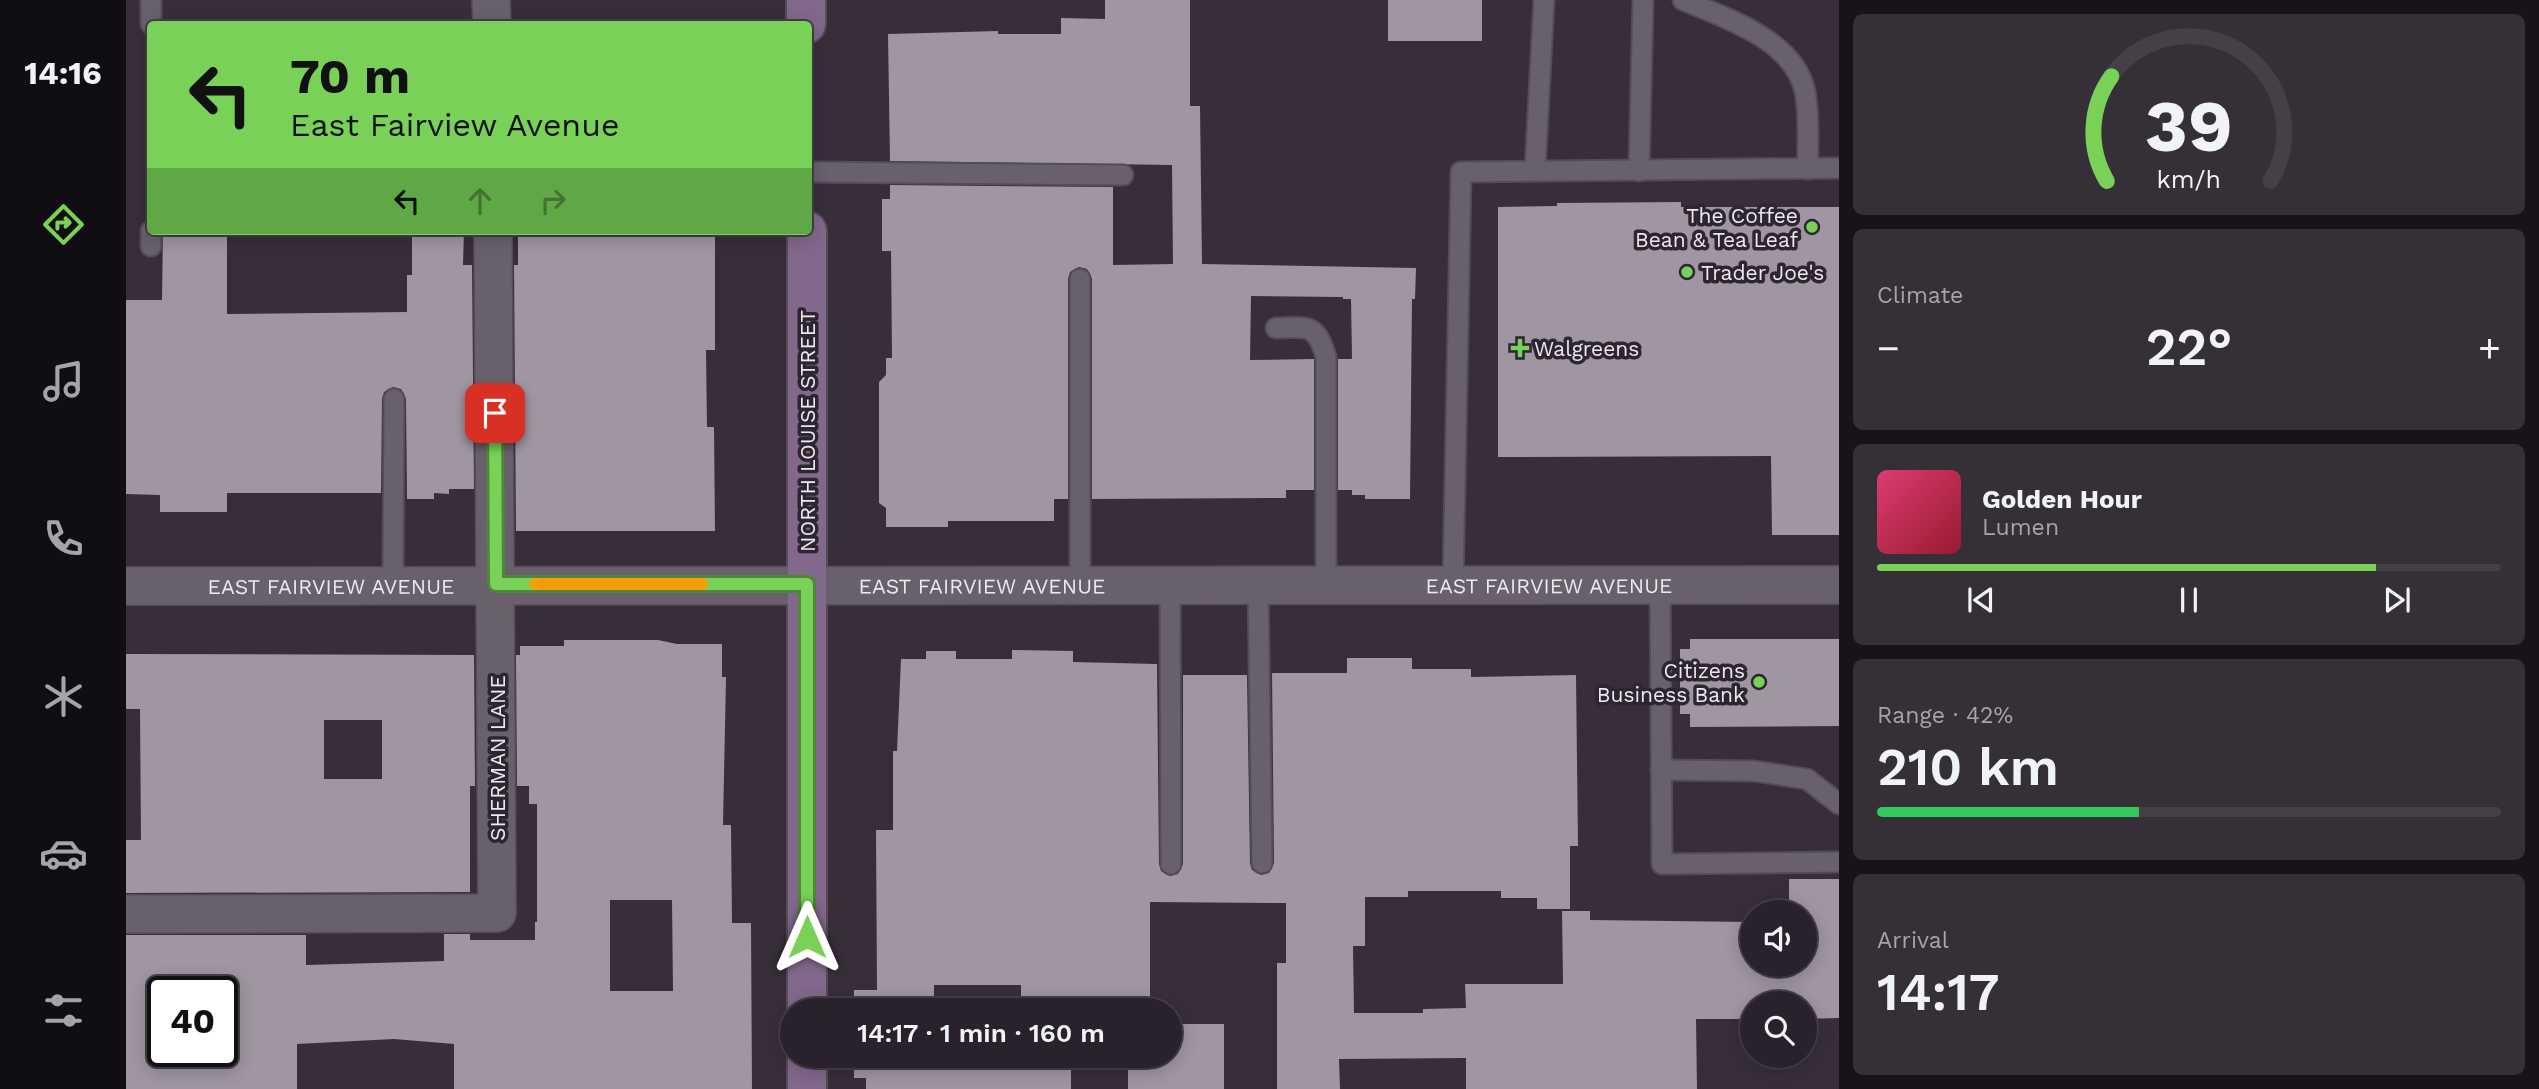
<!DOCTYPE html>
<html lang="en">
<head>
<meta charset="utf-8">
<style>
	body { margin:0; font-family:"Work Sans",sans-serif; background:#352f38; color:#f1f3f6; height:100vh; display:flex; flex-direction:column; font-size:26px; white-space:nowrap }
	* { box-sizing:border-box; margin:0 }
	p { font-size:23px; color:#a5a4a9 }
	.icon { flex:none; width:38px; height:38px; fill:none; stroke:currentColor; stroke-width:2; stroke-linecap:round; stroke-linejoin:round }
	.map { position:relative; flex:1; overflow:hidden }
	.sheet { display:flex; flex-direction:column; gap:14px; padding:14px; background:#171318; width:700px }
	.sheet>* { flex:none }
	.banner { position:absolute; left:21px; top:21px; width:665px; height:214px; border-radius:7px; box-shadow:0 4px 18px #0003,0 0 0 2px #453f48; background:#79d157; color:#111; overflow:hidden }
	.fabs { position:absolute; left:1614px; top:900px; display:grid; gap:14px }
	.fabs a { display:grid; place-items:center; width:77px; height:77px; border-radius:50%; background:#29222c; box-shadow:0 4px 18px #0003,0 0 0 2px #453f48; font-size:35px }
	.speed { position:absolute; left:21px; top:976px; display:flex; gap:14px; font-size:35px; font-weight:700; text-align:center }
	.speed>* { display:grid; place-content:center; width:91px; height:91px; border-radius:50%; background:#29222c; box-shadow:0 4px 18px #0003,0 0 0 2px #453f48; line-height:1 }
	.speed .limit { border:4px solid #111; border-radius:10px; background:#fff; color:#111 }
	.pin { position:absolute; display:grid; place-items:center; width:60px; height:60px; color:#fff; margin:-30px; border-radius:14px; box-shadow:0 4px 10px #0006 }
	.me { position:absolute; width:77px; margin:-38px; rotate:0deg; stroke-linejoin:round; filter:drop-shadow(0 0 5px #0008) }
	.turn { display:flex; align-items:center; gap:24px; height:147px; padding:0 28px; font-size:32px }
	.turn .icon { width:91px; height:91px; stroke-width:2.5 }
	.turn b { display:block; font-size:49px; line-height:60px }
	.lanes { display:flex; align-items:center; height:66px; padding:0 28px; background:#0003; justify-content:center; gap:35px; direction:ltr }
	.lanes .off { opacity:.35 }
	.big { font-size:52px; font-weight:600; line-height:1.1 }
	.sheet .widget { flex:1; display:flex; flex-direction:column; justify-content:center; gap:10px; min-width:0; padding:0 24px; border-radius:10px; background:#352f38 }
	.sheet .dial { align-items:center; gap:0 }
	.dial svg { height:182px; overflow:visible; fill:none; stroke:#453f48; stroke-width:7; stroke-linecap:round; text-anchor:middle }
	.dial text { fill:#f1f3f6; stroke:none }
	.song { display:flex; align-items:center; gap:21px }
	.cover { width:84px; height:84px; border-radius:10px; background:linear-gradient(135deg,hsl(340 70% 55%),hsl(350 70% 35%)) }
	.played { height:7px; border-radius:4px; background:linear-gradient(90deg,#79d157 80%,#453f48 80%) }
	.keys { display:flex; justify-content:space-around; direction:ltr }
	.heat { display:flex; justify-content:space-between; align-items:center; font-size:38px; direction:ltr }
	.charge { height:10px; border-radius:5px; background:linear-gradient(90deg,#34c759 42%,#453f48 0) }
	.trip { position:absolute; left:654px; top:998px; width:402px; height:70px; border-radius:35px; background:#29222c; box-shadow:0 4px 18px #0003,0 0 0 2px #453f48; font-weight:600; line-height:70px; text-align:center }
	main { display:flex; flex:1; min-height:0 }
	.menu { display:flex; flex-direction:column; width:126px; justify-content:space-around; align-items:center; background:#100e12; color:#a5a4a9 }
	.menu .icon { width:49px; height:49px }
	.menu .current { color:#79d157 }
	.menu b { font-size:32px; color:#f1f3f6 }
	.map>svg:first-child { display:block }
	.building { fill:#9f95a3; fill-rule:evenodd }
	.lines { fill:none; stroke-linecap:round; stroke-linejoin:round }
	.lane-casing { stroke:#544d57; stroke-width:23 }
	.street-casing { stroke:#544d57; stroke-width:40 }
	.secondary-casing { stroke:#544d57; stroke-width:42 }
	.lane { stroke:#69606d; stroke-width:19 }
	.street { stroke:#69606d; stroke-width:37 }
	.secondary { stroke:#82688b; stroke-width:38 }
	.route-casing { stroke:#4f8839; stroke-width:18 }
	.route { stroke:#79d157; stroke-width:12 }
	.slow { stroke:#f59e0b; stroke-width:12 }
	.poi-dot { fill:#79d157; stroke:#2d2530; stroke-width:2.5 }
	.labels { text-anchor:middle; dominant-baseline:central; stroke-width:7; stroke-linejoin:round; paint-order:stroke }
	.poi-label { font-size:21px; fill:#ede8ef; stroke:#2d2530; text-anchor:end }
	.street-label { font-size:21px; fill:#ede8ef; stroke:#2d2530 }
</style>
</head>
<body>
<main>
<nav class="menu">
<b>14:16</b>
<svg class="icon current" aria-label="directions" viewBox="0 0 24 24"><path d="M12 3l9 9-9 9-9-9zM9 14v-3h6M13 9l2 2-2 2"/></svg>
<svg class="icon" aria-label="music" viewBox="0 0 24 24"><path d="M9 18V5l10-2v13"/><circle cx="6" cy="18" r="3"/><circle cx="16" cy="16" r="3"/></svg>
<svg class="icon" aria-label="phone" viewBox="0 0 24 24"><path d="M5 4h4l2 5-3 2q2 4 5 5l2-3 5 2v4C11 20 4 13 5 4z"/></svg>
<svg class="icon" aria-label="climate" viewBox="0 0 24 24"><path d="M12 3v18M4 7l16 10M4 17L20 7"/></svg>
<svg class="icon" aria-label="car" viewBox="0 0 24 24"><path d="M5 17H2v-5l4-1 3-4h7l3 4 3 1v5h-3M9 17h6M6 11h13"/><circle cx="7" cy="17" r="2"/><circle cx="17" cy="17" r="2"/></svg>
<svg class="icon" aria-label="filters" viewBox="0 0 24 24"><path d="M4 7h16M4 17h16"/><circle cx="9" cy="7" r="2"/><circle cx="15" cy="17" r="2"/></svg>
</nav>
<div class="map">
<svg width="1713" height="1089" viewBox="0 0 1713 1089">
	<rect width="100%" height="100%" fill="#372e3a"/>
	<g class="building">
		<polygon points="979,0 1064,0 1064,106 1074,106 1076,264 1290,268 1289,299 1286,299 1284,499 1239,499 1239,495 1226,495 1226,490 1212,490 1212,359 1226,359 1225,299 1217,299 1217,297 1125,296 1124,360 1188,359 1188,490 1160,490 1160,498 966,499 966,279 961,269 953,267 944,272 942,279 942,499 928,499 928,521 822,521 822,527 760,527 760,508 753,503 753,382 760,375 760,358 766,358 765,251 756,251 756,199 764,199 764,185 987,187 987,265 1047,264 1046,165 764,161 762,34 872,31 872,34 935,34 935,18 979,19"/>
		<rect x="1262" y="0" width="94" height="41"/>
		<polygon points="1555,202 1555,207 1713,207 1713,535 1646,535 1645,456 1372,457 1372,207 1431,206 1431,203"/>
		<polygon points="37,231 101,231 101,314 281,312 281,275 286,275 286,231 338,231 337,265 346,265 348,489 323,489 323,494 308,493 308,499 281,499 280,399 275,389 267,387 258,392 256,399 255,493 101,493 101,512 34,512 34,495 0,494 0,300 36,300"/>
		<polygon points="392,231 589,231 589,350 580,350 581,427 588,427 589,531 390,531 388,265 392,265"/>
		<polygon points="1564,639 1713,639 1713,726 1564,727 1564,714 1554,714 1554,649 1564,649"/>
		<path d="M 438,640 L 532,640 L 551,644 L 596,644 L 596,677 L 600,677 L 597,825 L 605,825 L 606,923 L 625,923 L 626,1089 L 328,1089 L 328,1044 L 268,1039 L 171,1044 L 171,1089 L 0,1089 L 0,935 L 180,935 L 180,965 L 318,961 L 318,934 L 344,934 L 344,940 L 409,940 L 409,922 L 411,922 L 411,804 L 403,804 L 403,786 L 391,786 L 390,655 L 394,655 L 394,646 L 438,646 ZM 484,900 L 546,900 L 547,991 L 484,991 ZM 37,992 L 96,992 L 96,1052 L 37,1052 Z"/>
		<polygon points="886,650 947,651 947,662 1031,664 1033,864 1035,871 1044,876 1052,874 1057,864 1057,675 1121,675 1124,863 1126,870 1135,875 1143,873 1148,863 1146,673 1221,673 1221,658 1286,658 1286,669 1345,669 1345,677 1450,675 1452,846 1444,846 1444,909 1411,909 1411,898 1375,898 1375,891 1282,891 1282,897 1239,897 1239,946 1227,946 1228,1013 1297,1013 1297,1009 1340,1008 1339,984 1437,984 1436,911 1464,911 1464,920 1626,922 1626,964 1678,964 1678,912 1663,912 1663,879 1713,879 1713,1018 1678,1019 1678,1003 1626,1003 1626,1019 1570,1019 1571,1089 1340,1089 1340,1058 1213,1059 1214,1089 1151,1089 1151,963 1160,963 1160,903 1024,902 1024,1010 895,1010 895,985 808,985 808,1010 728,1010 728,990 751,990 750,830 767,830 767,751 771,751 775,659 800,659 800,651 830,651 830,659 886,659"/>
		<path d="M 0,654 L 348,655 L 349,786 L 344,786 L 344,892 L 0,893 L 0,840 L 15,840 L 14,709 L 0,709 ZM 198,720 L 256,720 L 256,779 L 198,779 Z"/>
		<polygon points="1045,1024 1098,1024 1098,1089 1002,1089 1002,1055 1045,1055"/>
		<polygon points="728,1055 945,1055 945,1089 740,1089 740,1078 728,1078"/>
	</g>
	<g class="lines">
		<defs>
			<g id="lane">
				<polyline points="25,0 25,24"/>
				<path d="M 1557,0 C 1599,18 1669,40 1679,92 C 1684,116 1681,144 1682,169"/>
				<polyline points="1409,171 1418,0"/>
				<polyline points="1513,171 1517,0"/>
				<polyline points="682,172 997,175"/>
				<polyline points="25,231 25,246"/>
				<polyline points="954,279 954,584"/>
				<path d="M 1150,328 C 1182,327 1190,323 1200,357 L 1200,584"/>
				<polyline points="267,584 268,399"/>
				<polyline points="1044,584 1045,864"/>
				<polyline points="1132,584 1136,863"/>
				<polyline points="1327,584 1335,172 1713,168"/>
				<polyline points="1534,584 1536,864 1713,862"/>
				<polyline points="1535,770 1628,771 1681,779 1713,804"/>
			</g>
			<g id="street">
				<polyline points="365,0 366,24"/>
				<path id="s1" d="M 0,586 L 1713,585"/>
				<polyline points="0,914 371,913 367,231"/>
			</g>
			<g id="secondary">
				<polyline points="680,0 680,24"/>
				<polyline points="681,231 681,1010"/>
				<polyline points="681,1055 681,1089"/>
			</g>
		</defs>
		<use href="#lane" class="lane-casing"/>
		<use href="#street" class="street-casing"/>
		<use href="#secondary" class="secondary-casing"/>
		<use href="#lane" class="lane"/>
		<use href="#street" class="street"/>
		<use href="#secondary" class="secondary"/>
	</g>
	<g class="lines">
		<defs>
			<polyline id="route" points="369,413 370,584 681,584 681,937"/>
		</defs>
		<use href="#route" class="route-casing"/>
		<use href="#route" class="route"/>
		<polyline class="slow" points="409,584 576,584"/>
	</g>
	<g class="poi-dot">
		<circle cx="1686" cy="227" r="7"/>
		<circle cx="1561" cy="272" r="7"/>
		<path d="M1390.5 337.5h7v7h7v7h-7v7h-7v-7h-7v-7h7z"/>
		<circle cx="1633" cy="682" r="7"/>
	</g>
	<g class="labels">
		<g class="poi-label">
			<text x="1672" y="215">The Coffee<tspan x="1672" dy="24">Bean &amp; Tea Leaf</tspan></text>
			<text x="1575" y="272" text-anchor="start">Trader Joe's</text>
			<text x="1408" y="348" text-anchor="start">Walgreens</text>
			<text x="1619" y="670">Citizens<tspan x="1619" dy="24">Business Bank</tspan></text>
		</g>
		<g class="street-label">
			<text transform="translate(681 431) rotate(-90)">NORTH LOUISE STREET</text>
			<text stroke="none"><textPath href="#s1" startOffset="856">EAST FAIRVIEW AVENUE</textPath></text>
			<text stroke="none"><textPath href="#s1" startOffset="1423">EAST FAIRVIEW AVENUE</textPath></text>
			<text stroke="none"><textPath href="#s1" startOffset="205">EAST FAIRVIEW AVENUE</textPath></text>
			<text transform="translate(371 758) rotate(-90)">SHERMAN LANE</text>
		</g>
	</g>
</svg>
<div class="fabs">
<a><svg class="icon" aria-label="sound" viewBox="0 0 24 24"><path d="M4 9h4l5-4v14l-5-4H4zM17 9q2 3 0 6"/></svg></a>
<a><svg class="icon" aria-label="search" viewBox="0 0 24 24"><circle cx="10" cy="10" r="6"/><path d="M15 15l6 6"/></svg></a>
</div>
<div class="speed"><div class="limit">40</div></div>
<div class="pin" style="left:369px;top:413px;background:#d93025"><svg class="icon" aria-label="arrive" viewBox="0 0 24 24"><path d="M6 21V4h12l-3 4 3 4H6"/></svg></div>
<svg class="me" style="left:681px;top:937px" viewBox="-20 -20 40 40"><path d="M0-17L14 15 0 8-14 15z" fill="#79d157" stroke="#fff" stroke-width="4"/></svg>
<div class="trip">14:17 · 1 min · 160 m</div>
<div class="banner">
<div class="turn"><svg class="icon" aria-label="left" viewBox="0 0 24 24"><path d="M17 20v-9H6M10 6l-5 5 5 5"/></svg><div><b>70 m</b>East Fairview Avenue</div></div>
<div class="lanes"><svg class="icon" aria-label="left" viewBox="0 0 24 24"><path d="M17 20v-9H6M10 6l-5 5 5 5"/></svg><svg class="icon off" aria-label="ahead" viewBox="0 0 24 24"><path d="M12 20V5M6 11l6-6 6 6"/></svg><svg class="icon off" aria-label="right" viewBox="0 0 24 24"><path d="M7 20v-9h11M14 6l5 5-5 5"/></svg></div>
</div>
</div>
<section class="sheet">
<div class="widget dial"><svg viewBox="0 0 100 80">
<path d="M14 69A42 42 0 1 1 86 69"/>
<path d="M14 69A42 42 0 0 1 16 23" stroke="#79d157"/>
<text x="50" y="56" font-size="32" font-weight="700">39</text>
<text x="50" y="72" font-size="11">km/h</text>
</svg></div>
<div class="widget"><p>Climate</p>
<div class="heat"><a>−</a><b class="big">22°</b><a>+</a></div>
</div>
<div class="widget">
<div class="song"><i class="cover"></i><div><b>Golden Hour</b><p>Lumen</p></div></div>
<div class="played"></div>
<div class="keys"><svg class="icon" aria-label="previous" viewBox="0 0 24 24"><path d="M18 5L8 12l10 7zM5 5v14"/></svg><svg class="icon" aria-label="pause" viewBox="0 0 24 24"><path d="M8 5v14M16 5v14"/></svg><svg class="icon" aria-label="next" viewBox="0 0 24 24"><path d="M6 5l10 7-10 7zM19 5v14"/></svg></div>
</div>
<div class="widget"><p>Range · 42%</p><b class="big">210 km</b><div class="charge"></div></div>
<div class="widget"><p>Arrival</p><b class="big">14:17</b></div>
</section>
</main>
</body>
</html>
